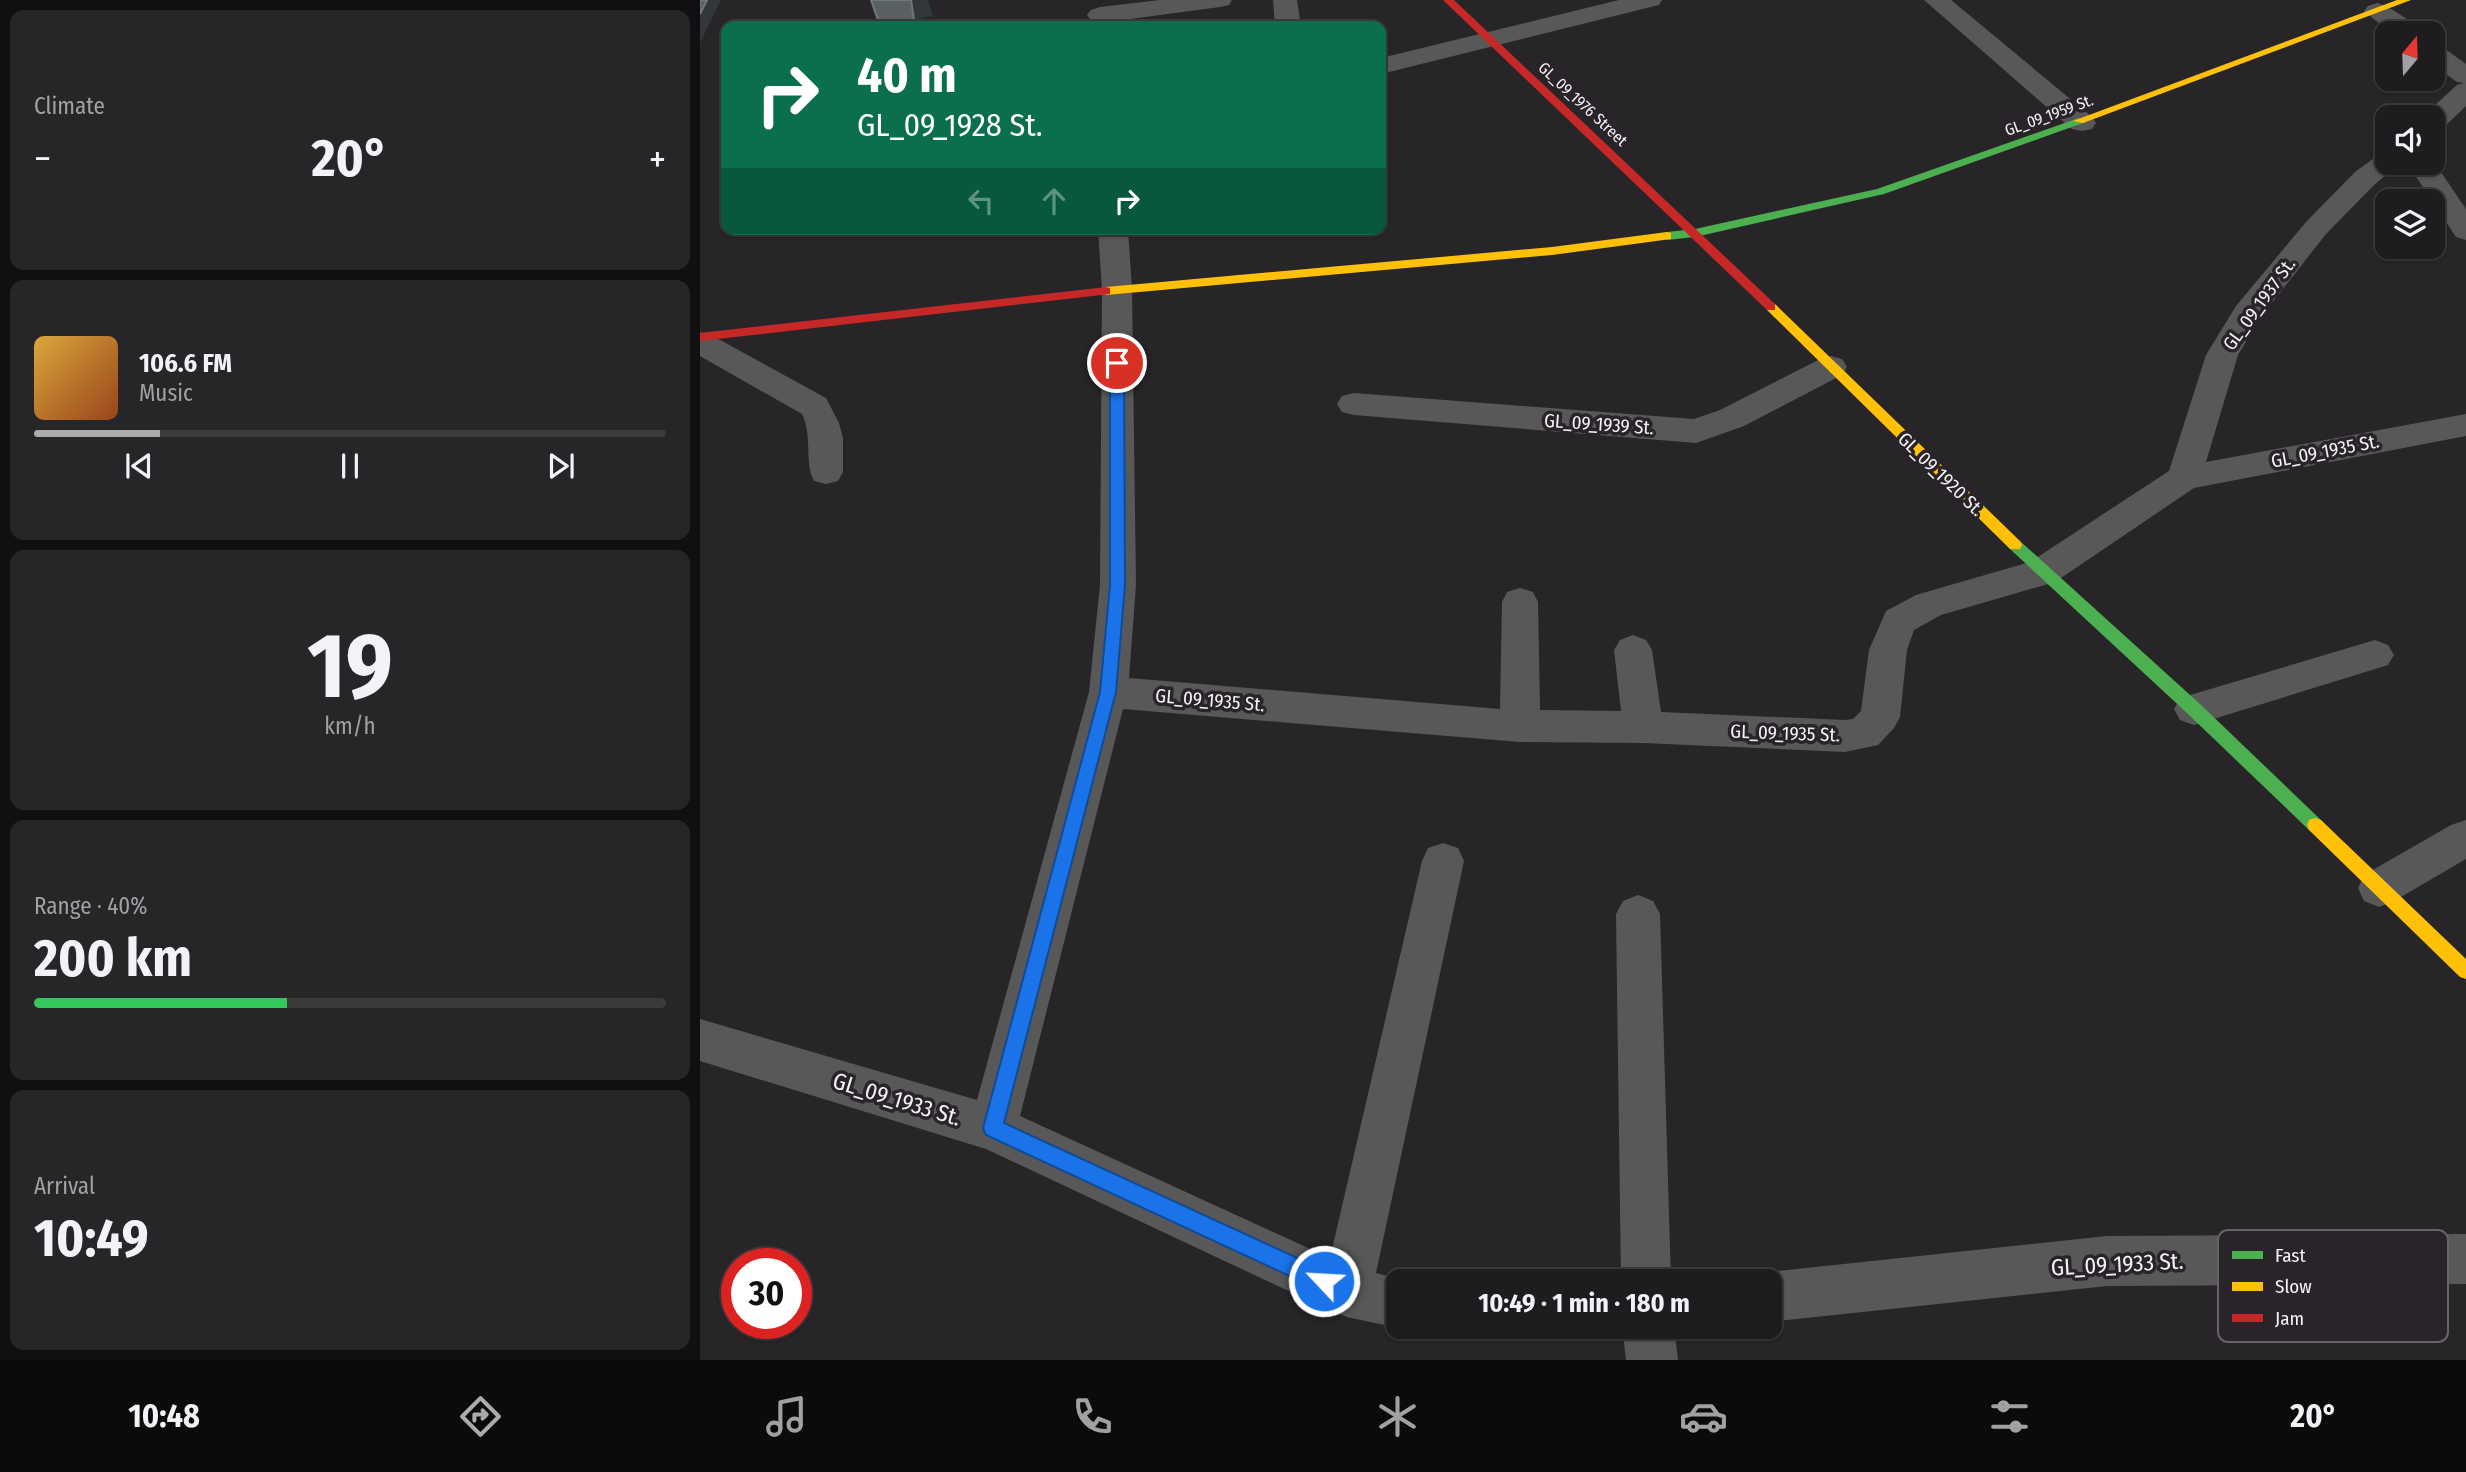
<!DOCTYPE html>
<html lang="en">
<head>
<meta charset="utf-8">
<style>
	body { margin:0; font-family:"Fira Sans Condensed",sans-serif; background:#262528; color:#f1f3f6; height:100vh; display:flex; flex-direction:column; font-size:26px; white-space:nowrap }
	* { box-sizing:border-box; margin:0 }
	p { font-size:23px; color:#a1a1a4 }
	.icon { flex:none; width:38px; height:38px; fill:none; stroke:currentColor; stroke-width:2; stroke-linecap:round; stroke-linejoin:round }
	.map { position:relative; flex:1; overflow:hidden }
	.details { display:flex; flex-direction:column; gap:10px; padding:10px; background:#100f11; width:700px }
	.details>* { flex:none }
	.top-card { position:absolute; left:21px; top:21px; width:665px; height:214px; border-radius:14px; box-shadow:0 2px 5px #0004,0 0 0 2px #3c3a3d; background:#0b6e4f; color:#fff; overflow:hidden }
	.needle { width:46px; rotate:19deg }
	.fabs { position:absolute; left:1675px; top:21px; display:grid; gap:14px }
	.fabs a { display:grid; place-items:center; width:70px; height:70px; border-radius:14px; background:#1e1c1f; box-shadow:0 2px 5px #0004,0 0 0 2px #3c3a3d; font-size:35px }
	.speed { position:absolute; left:21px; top:1248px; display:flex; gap:14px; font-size:35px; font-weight:700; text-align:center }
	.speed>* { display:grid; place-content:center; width:91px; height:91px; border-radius:50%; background:#1e1c1f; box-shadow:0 2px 5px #0004,0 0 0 2px #3c3a3d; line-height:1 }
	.speed .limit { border:10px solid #d22; background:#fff; color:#111 }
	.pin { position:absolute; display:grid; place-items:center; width:60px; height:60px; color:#fff; margin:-30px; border:4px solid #fff; border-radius:50%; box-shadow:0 2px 7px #0007 }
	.me { position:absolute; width:77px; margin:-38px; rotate:295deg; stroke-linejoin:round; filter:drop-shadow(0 0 5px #0008) }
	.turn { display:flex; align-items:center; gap:24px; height:147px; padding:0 21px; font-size:32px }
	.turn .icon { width:91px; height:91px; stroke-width:2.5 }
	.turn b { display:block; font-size:49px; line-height:60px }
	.lanes { display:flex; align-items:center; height:66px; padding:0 21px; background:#0003; justify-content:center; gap:35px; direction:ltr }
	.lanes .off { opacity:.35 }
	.big { font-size:52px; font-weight:700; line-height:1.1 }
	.details .tile { flex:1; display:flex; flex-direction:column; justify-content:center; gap:10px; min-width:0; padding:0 24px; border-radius:14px; background:#262528 }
	.details .dial { align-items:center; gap:0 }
	.dial b { font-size:91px; line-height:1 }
	.song { display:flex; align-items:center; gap:21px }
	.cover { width:84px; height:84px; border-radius:10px; background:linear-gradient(135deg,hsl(40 70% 55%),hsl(20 70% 35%)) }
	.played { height:7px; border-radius:4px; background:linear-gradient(90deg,#adaaae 20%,#3c3a3d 20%) }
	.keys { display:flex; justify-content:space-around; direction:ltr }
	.heat { display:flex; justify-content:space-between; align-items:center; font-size:38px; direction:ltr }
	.charge { height:10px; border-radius:5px; background:linear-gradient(90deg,#34c759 40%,#3c3a3d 0) }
	.trip { position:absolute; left:686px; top:1269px; width:396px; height:70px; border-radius:14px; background:#1e1c1f; box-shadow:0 2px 5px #0004,0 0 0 2px #3c3a3d; font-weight:700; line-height:70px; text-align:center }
	.menu { display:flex; height:112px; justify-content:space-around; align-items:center; background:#0c0b0c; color:#a1a1a4 }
	.menu .icon { width:49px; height:49px }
	.menu .active { color:#adaaae }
	.menu b { font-size:32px; color:#f1f3f6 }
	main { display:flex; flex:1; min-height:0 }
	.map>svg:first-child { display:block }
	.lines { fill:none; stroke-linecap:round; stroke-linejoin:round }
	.street { fill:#595859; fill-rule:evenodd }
	.fast { fill:#4caf50; fill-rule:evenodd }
	.slow { fill:#ffc107; fill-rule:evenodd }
	.jam { fill:#c62828; fill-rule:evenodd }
	.shaded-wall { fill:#323739 }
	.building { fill:#596162; stroke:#717779; stroke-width:2 }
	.route { fill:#1a73e8; stroke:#114b97; stroke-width:2 }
	.labels { text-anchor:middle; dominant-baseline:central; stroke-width:7; stroke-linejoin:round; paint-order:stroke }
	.far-street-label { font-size:16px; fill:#f4f1f5; stroke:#29242a }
	.street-label { font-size:19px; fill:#f4f1f5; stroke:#29242a }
	.near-street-label { font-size:23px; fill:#f4f1f5; stroke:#29242a }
	.key { fill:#29242a; stroke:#666267; stroke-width:2 }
	.key-label { font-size:19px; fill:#f4f1f5 }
</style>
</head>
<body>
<main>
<section class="details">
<div class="tile"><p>Climate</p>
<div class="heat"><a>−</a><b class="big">20°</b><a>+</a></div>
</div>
<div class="tile">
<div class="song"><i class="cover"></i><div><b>106.6 FM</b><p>Music</p></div></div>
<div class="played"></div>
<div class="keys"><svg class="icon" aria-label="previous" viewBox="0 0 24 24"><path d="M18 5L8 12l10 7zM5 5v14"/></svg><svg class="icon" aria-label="pause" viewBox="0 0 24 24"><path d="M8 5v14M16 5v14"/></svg><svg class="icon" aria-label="next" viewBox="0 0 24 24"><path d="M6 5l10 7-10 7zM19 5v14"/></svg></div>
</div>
<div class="tile dial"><b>19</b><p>km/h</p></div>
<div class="tile"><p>Range · 40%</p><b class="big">200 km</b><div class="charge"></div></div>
<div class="tile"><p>Arrival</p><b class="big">10:49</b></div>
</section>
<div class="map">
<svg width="1766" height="1360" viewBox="0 0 1766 1360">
	<rect width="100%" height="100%" fill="#282529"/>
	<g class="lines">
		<g class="street">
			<polygon points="460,0 532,0 529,5 520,7 400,23 391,20 387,15 391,10 400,7"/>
			<polygon points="573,0 597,0 601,26 575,26"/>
			<polygon points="919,0 962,0 959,5 681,74 681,58"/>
			<polygon points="1224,0 1251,0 1392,117 1396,123 1392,129 1382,131 1372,129"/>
			<path d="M 1677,3 C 1691,7 1712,21 1720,33 L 1691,33 L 1664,11 L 1668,6 Z"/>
			<polygon points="1732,44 1741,46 1766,64 1766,106 1742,129 1732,131 1732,117 1722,117 1757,85 1764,83 1757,82 1732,64"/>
			<polygon points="1687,154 1687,163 1701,163 1675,184 1626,234 1560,318 1538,355 1506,462 1766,414 1766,436 1494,488 1355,582 1241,615 1214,630 1207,650 1200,717 1194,728 1178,745 1145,752 943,743 820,742 423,709 320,1116 630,1258 722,861 728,848 743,843 758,848 764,861 676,1273 706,1281 698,1281 698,1326 703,1326 698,1328 647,1317 629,1310 286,1149 0,1061 0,1019 277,1100 389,692 400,585 402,290 398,229 428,229 432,290 436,585 429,678 800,709 802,602 807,592 820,588 833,592 838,602 840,710 921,711 914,650 920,640 933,635 946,640 952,650 961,712 1145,720 1153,719 1161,711 1169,650 1186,611 1216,595 1330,562 1469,471 1506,355 1536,306 1606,222 1655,172 1677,156"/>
			<polygon points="1732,159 1766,209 1766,240 1756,237 1707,163 1732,163"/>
			<path d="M 0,332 L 11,335 L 126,398 L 139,423 L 143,438 L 143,472 L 138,481 L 126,484 L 114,481 C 104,463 113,437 102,414 L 0,356 Z"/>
			<polygon points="1131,356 1142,359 1147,367 1142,375 1044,426 996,443 654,415 642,412 637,404 642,396 654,393 994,419 1020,410 1120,359"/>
			<polygon points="1675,640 1688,645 1694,655 1688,665 1494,725 1480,720 1474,709 1480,698"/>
			<polygon points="1766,820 1766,859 1694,901 1679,907 1664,901 1658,888 1664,875 1751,825"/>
			<polygon points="938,895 953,901 960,914 971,1281 921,1281 916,914 923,901"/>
			<polygon points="1766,1234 1766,1284 1407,1286 1069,1322 1069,1281 1050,1281 1069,1272 1407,1236"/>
			<polygon points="922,1326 974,1326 978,1360 926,1360"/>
		</g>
		<g class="fast">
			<polygon points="1379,118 1385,121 1383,123 1184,194 995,237 967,240 961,236 967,232 995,229 1177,189"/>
			<polygon points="1315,540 1320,541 1500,704 1621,820 1623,825 1621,830 1615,832 1609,830 1488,714 1310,549 1308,545 1310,541"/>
		</g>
		<g class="slow">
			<polygon points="1697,0 1711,0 1383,123 1373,121"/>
			<polygon points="967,232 971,233 971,239 852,255 406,295 400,291 406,287 852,247"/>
			<polygon points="1071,303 1075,304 1320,541 1322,545 1320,549 1310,549 1067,310 1067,304"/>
			<polygon points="1615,818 1621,820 1766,959 1766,979 1760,977 1609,830 1607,825 1609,820"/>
		</g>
		<g class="jam">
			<polygon points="743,0 754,0 1075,304 1075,310 1067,310"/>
			<polygon points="406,287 410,288 410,294 0,341 0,333"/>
		</g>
	</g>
	<g class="shaded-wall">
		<polygon points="7,0 21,0 0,43 0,14"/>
		<polygon points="211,0 228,0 233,16 217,19 219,26 215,26"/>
	</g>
	<g class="building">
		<polygon points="0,0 7,0 0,14"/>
		<polygon points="171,0 212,0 211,0 215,26 180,26"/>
	</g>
	<polygon class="route" points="417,358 424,363 425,585 416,692 304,1123 632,1274 635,1281 632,1289 624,1292 286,1135 283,1128 400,692 410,585 410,363"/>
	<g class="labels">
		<g class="far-street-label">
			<text transform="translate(883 104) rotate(43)">GL_09_1976 Street</text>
			<text transform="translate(1349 115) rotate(-20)">GL_09_1959 St.</text>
		</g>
		<g class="street-label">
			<text transform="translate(1559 304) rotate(-54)">GL_09_1937 St.</text>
			<text transform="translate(899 424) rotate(4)">GL_09_1939 St.</text>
			<text transform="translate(1625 451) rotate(-11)">GL_09_1935 St.</text>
			<text transform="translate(1241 474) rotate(44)">GL_09_1920 St.</text>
			<text transform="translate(510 700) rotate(5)">GL_09_1935 St.</text>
			<text transform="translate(1085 733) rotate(2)">GL_09_1935 St.</text>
		</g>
		<g class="near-street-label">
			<text transform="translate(197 1099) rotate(17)">GL_09_1933 St.</text>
			<text transform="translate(1417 1264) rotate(-3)">GL_09_1933 St.</text>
		</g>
	</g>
	<rect x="1518" y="1230" width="230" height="112" rx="10" class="key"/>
	<rect x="1532" y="1251" width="31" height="8" fill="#4caf50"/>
	<rect x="1532" y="1282" width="31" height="9" fill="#ffc107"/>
	<rect x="1532" y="1314" width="31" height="8" fill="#c62828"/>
	<g class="key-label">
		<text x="1575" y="1262">Fast</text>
		<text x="1575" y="1293">Slow</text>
		<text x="1575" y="1325">Jam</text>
	</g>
</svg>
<div class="fabs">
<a><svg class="needle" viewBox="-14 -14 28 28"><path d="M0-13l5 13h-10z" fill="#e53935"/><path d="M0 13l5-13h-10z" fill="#a1a1a4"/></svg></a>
<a><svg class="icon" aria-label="sound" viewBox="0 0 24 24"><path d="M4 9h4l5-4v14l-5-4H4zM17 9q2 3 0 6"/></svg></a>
<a><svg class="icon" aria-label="layers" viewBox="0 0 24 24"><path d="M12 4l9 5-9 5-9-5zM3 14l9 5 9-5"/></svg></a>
</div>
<div class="speed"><div class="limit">30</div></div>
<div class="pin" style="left:417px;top:363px;background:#d93025"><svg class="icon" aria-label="arrive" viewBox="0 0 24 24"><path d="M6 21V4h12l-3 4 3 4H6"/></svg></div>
<svg class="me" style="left:624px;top:1281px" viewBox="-20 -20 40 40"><circle r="17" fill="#1a73e8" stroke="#fff" stroke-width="3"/><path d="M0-11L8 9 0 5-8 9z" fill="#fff"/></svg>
<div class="trip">10:49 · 1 min · 180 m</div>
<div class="top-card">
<div class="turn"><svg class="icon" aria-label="right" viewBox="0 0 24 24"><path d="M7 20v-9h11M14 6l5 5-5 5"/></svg><div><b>40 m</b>GL_09_1928 St.</div></div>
<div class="lanes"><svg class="icon off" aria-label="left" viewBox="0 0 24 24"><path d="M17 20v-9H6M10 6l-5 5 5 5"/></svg><svg class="icon off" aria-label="ahead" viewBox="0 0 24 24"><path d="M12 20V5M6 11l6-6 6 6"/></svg><svg class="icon" aria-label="right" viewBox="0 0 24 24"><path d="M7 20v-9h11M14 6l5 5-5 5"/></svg></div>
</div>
</div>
</main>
<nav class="menu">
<b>10:48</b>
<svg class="icon active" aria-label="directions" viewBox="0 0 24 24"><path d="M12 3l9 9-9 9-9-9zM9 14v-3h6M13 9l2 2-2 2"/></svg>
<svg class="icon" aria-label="music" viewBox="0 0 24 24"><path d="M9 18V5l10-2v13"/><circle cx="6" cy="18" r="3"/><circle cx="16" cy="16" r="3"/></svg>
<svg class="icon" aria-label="phone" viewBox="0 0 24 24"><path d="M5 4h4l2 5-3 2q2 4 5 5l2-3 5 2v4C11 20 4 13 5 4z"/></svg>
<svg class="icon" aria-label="climate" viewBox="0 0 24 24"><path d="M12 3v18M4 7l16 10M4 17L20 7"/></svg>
<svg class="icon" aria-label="car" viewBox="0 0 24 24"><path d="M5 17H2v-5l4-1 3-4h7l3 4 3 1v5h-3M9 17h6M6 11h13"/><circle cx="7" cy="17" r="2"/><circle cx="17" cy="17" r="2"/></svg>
<svg class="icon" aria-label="filters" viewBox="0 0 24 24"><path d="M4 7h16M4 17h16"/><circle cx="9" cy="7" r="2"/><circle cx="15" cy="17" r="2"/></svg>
<b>20°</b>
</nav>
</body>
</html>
